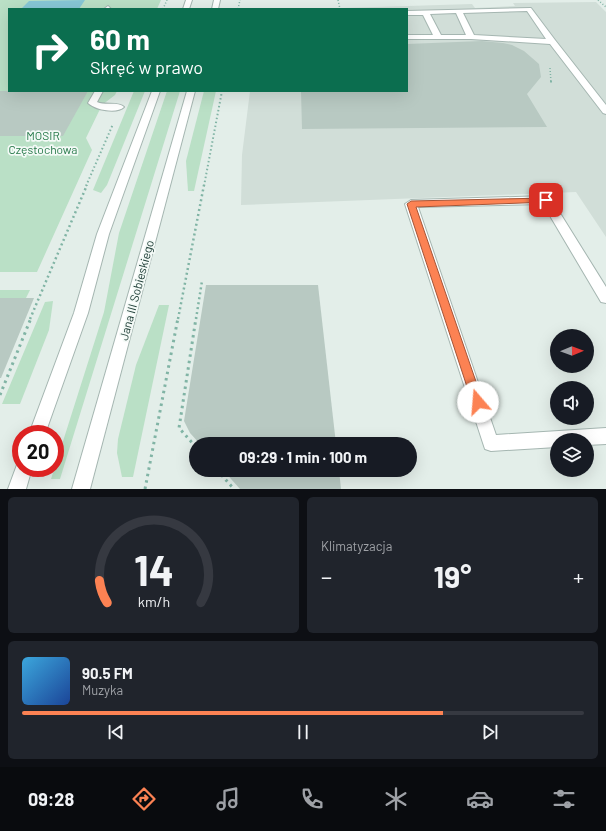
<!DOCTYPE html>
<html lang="pl">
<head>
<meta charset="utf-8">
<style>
	body { margin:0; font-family:Barlow,sans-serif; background:#20242c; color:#f1f3f6; height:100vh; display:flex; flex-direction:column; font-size:15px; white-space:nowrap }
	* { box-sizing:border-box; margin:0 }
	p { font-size:13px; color:#9ea1a6 }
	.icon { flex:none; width:22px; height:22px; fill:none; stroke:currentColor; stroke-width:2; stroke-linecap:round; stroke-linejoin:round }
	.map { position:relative; height:489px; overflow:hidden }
	.details { display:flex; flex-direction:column; gap:8px; padding:8px; background:#0d0f14; flex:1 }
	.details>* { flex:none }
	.top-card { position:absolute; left:8px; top:8px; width:400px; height:84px; border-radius:0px; box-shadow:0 4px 16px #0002; background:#0b6e4f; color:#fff; overflow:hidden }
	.needle { width:26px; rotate:89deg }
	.buttons { position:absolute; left:550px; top:329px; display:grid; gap:8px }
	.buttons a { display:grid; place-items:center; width:44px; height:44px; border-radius:50%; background:#171b24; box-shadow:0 4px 16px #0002; font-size:20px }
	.speed { position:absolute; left:12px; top:425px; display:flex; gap:8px; font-size:20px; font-weight:700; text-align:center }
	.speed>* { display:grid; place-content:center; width:52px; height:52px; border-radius:50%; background:#171b24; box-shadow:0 4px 16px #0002; line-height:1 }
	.speed .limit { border:6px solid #d22; background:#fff; color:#111 }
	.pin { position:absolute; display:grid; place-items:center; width:34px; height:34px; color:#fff; margin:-17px; border-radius:8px; box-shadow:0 2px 6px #0006 }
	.me { position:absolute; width:44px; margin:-22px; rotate:342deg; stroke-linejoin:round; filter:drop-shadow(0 0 3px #0008) }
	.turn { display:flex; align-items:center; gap:14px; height:84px; padding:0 16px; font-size:18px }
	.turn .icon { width:52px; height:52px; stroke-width:2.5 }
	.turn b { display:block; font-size:28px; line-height:34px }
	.big { font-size:30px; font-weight:700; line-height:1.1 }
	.details .widget { flex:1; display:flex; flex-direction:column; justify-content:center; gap:6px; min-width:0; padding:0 14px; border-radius:6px; background:#20242c }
	.details .dial { align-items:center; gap:0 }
	.dial svg { height:104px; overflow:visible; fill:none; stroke:#363941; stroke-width:7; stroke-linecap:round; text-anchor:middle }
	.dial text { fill:#f1f3f6; stroke:none }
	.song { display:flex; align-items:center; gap:12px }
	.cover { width:48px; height:48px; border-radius:6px; background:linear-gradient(135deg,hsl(200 70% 55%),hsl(220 70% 35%)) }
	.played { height:4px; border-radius:2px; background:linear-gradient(90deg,#fc8253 75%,#363941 75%) }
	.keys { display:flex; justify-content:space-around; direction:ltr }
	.heat { display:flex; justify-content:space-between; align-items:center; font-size:22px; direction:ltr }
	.details .tiles { flex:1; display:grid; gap:8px; grid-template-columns:1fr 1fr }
	.widget:last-child { grid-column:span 2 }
	.trip { position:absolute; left:189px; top:437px; width:228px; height:40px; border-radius:20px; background:#171b24; box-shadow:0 4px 16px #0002; font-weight:700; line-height:40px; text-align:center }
	.menu { display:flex; height:64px; justify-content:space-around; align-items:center; background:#090b0e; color:#9ea1a6 }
	.menu .icon { width:28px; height:28px }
	.menu .on { color:#fc8253 }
	.menu b { font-size:18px; color:#f1f3f6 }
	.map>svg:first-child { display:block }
	.built { fill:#d1ded8 }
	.green { fill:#bae0c6 }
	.water { fill:#87c7d6 }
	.building { fill:#b8c9c2 }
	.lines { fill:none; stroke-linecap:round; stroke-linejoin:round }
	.minor-casing { stroke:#a5b6b1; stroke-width:2 }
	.path-far3 { stroke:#81b4a5; stroke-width:1.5; stroke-dasharray:1 2; stroke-linecap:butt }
	.path-far2 { stroke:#81b4a5; stroke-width:2; stroke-dasharray:1.5 2.5; stroke-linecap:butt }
	.path-far1 { stroke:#81b4a5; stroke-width:2.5; stroke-dasharray:2 3; stroke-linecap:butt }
	.path { stroke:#81b4a5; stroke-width:3; stroke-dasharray:2.5 4; stroke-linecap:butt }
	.minor { fill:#fff; fill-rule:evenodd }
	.route { fill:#fc8253; stroke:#a45436 }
	.labels { text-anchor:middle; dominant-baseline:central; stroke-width:3.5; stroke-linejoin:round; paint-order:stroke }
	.park-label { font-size:12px; fill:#287a4b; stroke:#f4faf7 }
	.street-label { font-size:12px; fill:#214039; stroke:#f4faf7 }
</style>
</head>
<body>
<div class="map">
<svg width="606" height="489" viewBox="0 0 606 489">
	<rect width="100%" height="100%" fill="#e3eee9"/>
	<polygon class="built" points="596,2 606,12 606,237 576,192 241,205 242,155 250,91 407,91 407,9 343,8 472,4 475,8 515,6 513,3"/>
	<g class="green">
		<polygon points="0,0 161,0 157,9 9,9 9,91 117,91 115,95 102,105 86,138 92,150 37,272 0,272"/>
		<polygon points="134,91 145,91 107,185 101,193 93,190"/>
		<polygon points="167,91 180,91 60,479 51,479 104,312 119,233"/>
		<polygon points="204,91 216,91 194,191 188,191 186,161"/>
		<polygon points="0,290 30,290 26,298 0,298"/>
		<polygon points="53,301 49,330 20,404 2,404 45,302"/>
		<polygon points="159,305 169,305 133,477 122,477 117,453 118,439 136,365"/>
	</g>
	<polygon class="water" points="85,0 79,9 21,9 29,1"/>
	<g class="building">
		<polygon points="482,41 503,43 512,45 524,51 539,64 541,77 527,94 547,127 302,129 301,91 407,91 407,44"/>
		<polygon points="0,91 88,91 63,136 0,136"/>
		<polygon points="206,285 318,285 336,444 200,444 190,433 184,421"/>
		<polygon points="0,298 34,298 1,378 0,378"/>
		<polygon points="223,470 339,470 341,489 240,489"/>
	</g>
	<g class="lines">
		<defs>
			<g id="minor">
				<polygon points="186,0 192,0 189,9 183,9"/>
				<polygon points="214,0 220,0 218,9 212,9"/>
				<polygon points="108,6 111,9 104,9"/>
				<path d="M 531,8 L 555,40 L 606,105 L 606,114 L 603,113 L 550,44 L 471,39 L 407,39 L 407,35 L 433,35 L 423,15 L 407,15 L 407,11 ZM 527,11 L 546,39 L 474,35 L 463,13 ZM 456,13 L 466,35 L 441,35 L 430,14 Z"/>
				<path d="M 95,91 L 103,91 L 97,102 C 105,106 118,101 124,107 C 117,114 95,110 88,103 Z"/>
				<polygon points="152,91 160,91 109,234 88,313 45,434 29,434 74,313 97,234"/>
				<polygon points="187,91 195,91 90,489 72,489"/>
				<polygon points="546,196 550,197 606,287 606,303 601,302 543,204 418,207 496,435 606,428 606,444 587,445 587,440 557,440 557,447 491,451 485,449 483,443 405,204 411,200"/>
				<polygon points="21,461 21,468 32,468 26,489 8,489 18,462"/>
			</g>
		</defs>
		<use href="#minor" class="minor-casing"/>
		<g class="path-far3">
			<polyline points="338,0 340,9"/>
			<polyline points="598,0 606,7"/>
			<polyline points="163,9 167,0"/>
			<polyline points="238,9 240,0"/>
			<polyline points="550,68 551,82"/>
		</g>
		<g class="path-far2">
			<polyline points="551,81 551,84"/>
			<polyline points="86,186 113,124"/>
			<polyline points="204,186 222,91"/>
		</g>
		<g class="path-far1">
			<polyline points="30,319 87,185"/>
			<polyline points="178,319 204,185"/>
			<polyline points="196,319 202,281"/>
		</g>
		<g class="path">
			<polyline points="0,395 31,318"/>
			<polyline points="196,447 179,428 196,318"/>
			<polyline points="217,470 234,489"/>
			<polyline points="145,489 178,318"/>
		</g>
		<use href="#minor" class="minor"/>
	</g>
	<polygon class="route" points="546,198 549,198 549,202 416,207 483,402 482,406 478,408 473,406 472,402 407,204 411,201"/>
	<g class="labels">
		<g class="park-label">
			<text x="43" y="135">MOSIR<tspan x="43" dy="14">Częstochowa</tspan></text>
		</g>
		<g class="street-label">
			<text transform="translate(136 290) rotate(-75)">Jana III Sobieskiego</text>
		</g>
	</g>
</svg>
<div class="buttons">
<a><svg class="needle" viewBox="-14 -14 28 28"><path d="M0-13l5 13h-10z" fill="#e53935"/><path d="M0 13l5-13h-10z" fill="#9ea1a6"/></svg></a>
<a><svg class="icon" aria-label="sound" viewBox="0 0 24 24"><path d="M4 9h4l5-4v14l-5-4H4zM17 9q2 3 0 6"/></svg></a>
<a><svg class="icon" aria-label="layers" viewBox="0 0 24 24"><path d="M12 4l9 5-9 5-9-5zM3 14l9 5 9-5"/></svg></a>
</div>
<div class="speed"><div class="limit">20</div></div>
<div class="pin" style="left:546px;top:200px;background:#d93025"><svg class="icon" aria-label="arrive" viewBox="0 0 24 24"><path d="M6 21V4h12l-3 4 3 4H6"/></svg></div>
<svg class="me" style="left:478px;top:402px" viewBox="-20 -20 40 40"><circle r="19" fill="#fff"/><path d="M0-13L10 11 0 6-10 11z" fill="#fc8253"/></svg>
<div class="trip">09:29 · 1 min · 100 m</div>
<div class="top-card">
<div class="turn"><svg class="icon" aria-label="right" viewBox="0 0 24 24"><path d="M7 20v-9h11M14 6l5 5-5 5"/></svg><div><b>60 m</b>Skręć w prawo</div></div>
</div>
</div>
<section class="details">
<div class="tiles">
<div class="widget dial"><svg viewBox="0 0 100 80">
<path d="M14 69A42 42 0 1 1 86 69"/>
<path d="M14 69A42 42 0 0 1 8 52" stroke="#fc8253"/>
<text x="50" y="56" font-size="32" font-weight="700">14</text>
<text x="50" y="72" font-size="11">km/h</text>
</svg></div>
<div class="widget"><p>Klimatyzacja</p>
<div class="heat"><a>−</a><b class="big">19°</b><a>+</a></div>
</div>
<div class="widget">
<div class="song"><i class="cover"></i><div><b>90.5 FM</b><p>Muzyka</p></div></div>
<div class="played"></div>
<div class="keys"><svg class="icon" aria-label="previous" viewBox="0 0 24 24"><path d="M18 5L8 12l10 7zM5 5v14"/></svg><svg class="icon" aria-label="pause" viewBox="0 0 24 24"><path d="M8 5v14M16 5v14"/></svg><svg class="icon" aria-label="next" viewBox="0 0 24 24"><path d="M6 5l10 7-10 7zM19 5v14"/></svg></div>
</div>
</div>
</section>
<nav class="menu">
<b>09:28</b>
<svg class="icon on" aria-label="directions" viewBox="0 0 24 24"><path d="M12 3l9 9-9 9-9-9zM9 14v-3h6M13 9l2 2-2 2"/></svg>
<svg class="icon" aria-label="music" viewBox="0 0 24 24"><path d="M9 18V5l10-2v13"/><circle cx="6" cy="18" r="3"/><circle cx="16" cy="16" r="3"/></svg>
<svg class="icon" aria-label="phone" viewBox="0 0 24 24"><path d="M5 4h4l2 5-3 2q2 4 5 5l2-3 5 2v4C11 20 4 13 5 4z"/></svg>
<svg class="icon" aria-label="climate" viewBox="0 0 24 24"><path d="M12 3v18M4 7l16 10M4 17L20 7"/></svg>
<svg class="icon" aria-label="car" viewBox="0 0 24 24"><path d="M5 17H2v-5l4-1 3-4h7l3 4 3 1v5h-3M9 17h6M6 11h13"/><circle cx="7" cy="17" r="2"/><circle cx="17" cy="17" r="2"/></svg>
<svg class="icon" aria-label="filters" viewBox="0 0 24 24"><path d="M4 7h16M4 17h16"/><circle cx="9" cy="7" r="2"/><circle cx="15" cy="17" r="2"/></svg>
</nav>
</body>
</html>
